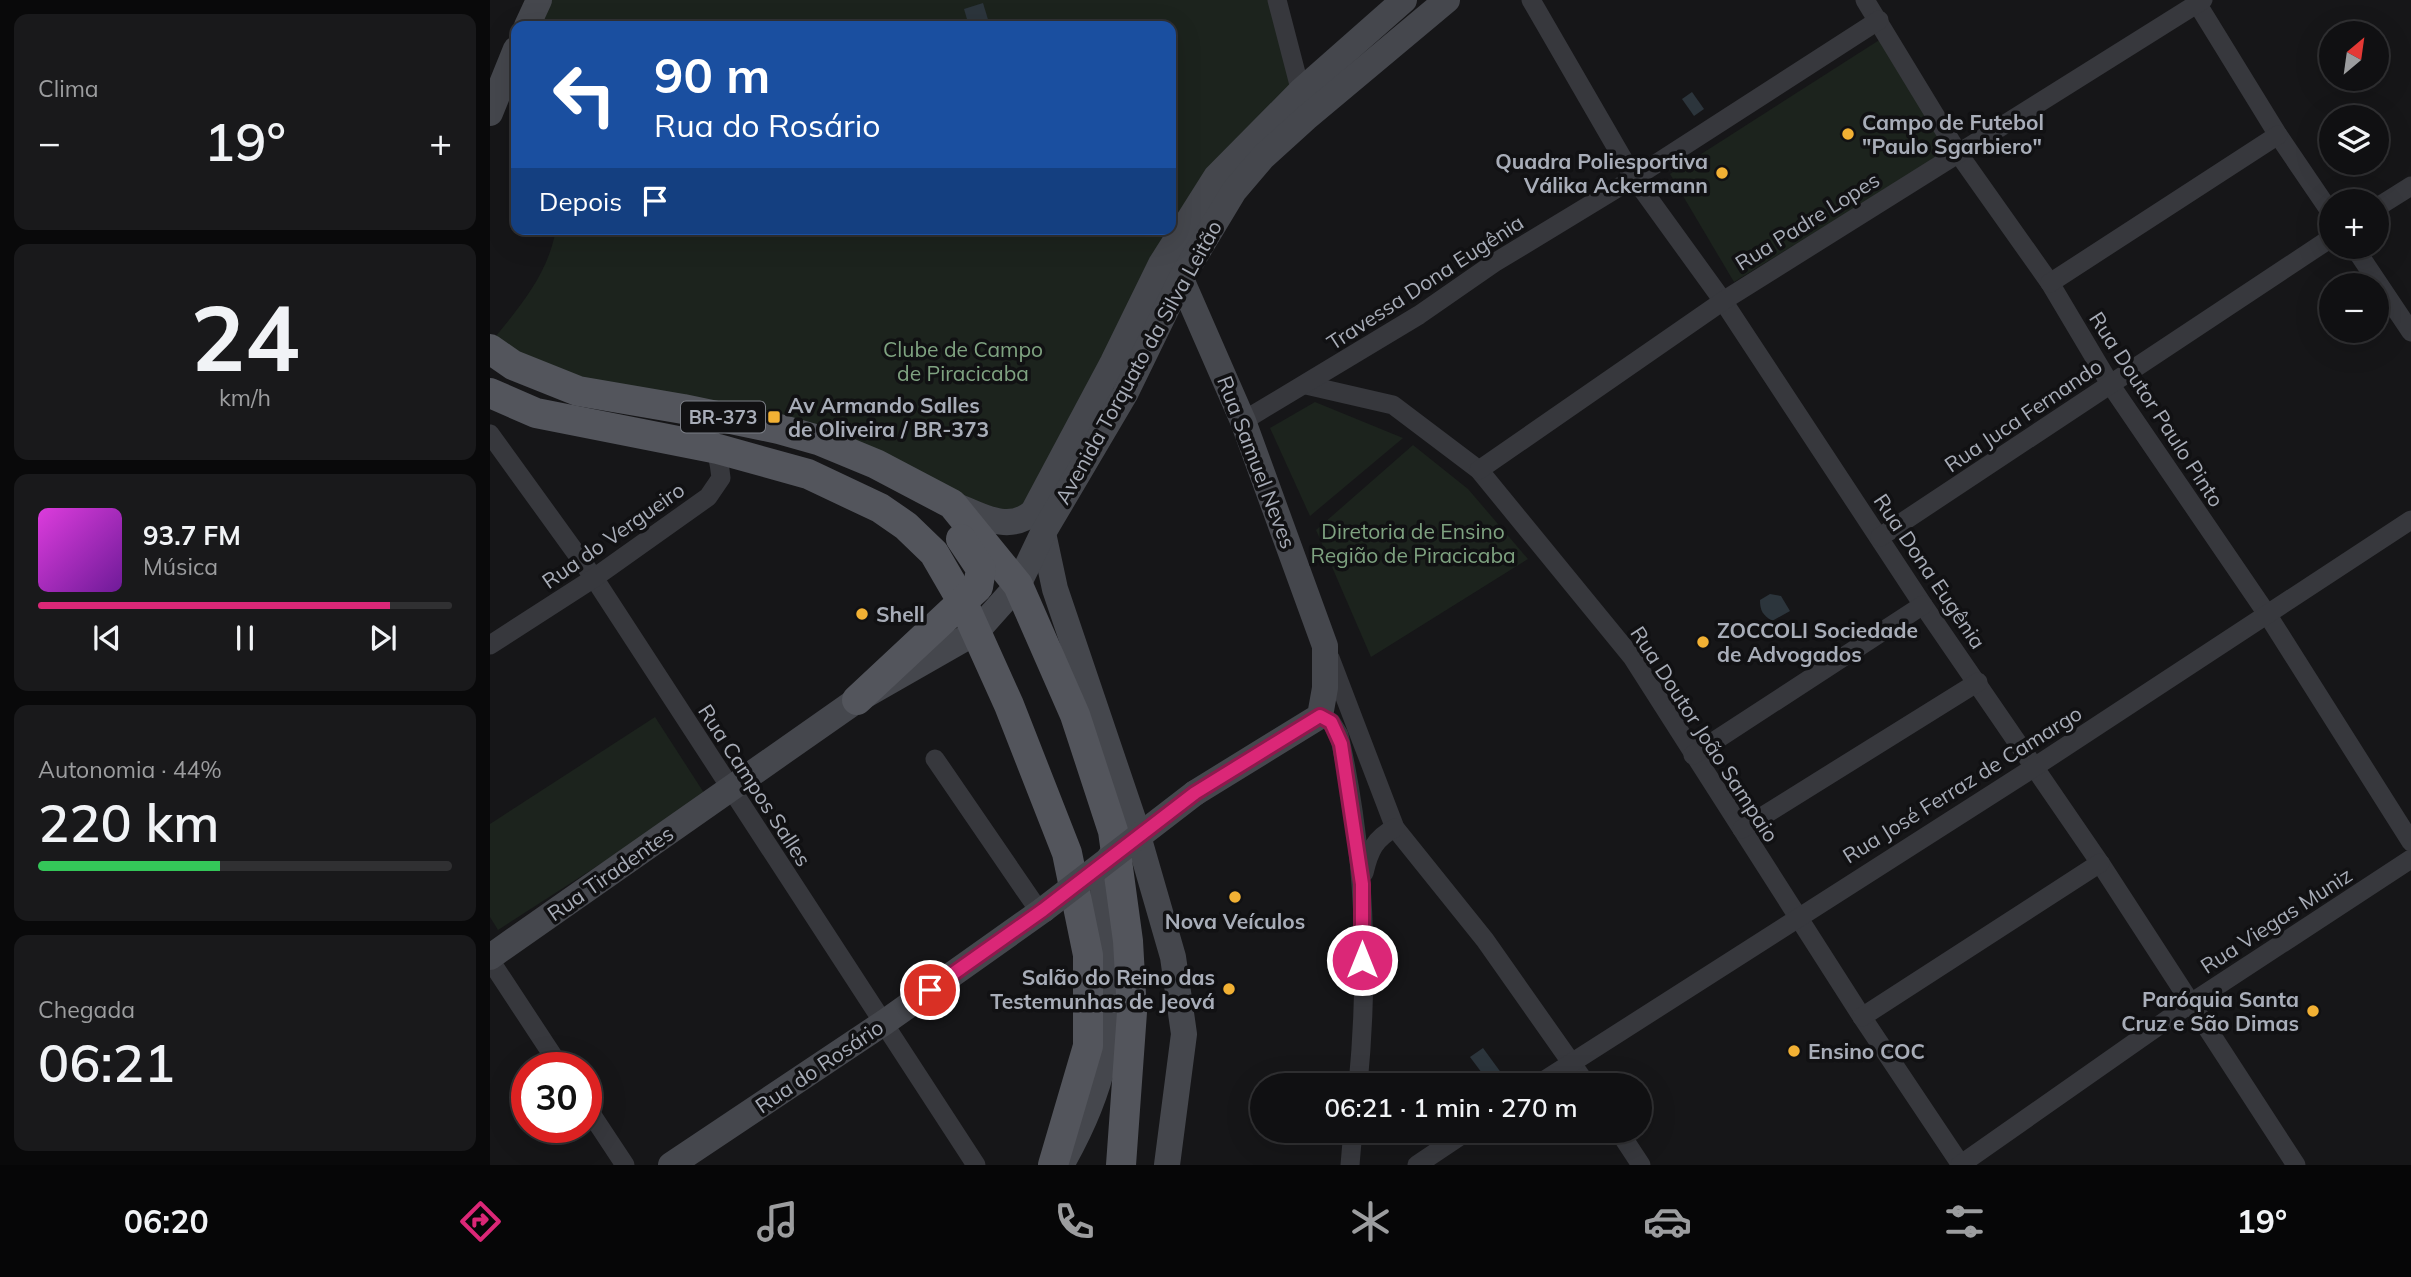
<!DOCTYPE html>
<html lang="pt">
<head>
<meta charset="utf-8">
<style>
	body { margin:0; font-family:Mulish,sans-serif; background:#19191b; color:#f1f3f6; height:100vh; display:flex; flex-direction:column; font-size:26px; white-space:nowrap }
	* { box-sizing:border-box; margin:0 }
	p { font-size:23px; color:#9c9d9f }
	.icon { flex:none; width:38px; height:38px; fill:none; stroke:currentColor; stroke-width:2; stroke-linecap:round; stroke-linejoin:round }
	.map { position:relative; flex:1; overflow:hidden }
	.panel { display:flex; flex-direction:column; gap:14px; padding:14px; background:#09090a; width:490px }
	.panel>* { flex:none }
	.guide { position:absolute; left:21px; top:21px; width:665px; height:214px; border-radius:14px; box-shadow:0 7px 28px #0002,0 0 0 2px #303032; background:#1a4fa0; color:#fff; overflow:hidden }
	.needle { width:46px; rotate:29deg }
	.fabs { position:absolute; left:1829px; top:21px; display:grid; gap:14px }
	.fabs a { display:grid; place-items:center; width:70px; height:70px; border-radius:50%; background:#101012; box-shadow:0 7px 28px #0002,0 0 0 2px #303032; font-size:35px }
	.speed { position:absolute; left:21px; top:1052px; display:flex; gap:14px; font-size:35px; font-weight:700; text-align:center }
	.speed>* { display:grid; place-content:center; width:91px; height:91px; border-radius:50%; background:#101012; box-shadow:0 7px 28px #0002,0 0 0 2px #303032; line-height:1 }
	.speed .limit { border:10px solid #d22; background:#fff; color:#111 }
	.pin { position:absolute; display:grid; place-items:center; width:60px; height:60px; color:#fff; margin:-30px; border:4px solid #fff; border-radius:50%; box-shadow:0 2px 7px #0007 }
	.me { position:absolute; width:77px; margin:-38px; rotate:0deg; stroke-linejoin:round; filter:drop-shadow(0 0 5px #0008) }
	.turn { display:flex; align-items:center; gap:24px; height:147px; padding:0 28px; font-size:32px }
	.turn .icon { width:91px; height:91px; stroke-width:2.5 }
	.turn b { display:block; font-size:49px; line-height:60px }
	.then { display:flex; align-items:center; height:66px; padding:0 28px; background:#0003; gap:14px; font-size:26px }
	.big { font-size:52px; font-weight:600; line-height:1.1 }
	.panel .widget { flex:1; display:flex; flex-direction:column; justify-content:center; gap:10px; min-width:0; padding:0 24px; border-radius:14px; background:#19191b }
	.panel .dial { align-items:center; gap:0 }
	.dial b { font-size:91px; line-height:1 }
	.song { display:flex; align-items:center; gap:21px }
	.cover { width:84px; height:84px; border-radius:10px; background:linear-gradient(135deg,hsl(300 70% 55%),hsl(280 70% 35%)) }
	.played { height:7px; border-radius:4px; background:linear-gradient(90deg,#db2777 85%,#303032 85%) }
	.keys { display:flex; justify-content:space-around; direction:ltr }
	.heat { display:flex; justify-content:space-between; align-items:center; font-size:38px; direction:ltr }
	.charge { height:10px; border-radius:5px; background:linear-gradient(90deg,#34c759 44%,#303032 0) }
	.trip { position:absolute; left:760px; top:1073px; width:402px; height:70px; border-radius:35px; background:#101012; box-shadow:0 7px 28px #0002,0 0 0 2px #303032; font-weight:600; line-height:70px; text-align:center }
	.dock { display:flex; height:112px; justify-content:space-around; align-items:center; background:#060607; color:#9c9d9f }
	.dock .icon { width:49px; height:49px }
	.dock .selected { color:#db2777 }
	.dock b { font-size:32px; color:#f1f3f6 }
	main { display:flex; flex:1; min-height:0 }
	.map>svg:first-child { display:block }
	.green { fill:#1c231d }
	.water { fill:#2c353c }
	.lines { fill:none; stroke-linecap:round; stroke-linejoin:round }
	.street { stroke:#37383d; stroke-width:19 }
	.secondary { stroke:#45474d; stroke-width:26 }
	.primary { stroke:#53555c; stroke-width:30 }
	.secondary-bridge { stroke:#45474d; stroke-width:26 }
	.route-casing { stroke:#8e194d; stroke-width:18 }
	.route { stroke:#db2777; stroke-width:12 }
	.poi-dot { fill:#f2b134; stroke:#111113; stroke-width:2.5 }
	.labels { text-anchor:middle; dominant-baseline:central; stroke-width:7; stroke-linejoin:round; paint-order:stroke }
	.shield { fill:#111113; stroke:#7b7e86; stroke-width:2 }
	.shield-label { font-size:19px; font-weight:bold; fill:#a8adb8 }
	.poi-label { font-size:21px; font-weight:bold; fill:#a8adb8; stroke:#111113; text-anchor:start }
	.street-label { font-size:21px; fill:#a8adb8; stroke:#111113 }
	.park-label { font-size:21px; fill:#7fa381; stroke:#111113 }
</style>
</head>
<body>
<main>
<section class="panel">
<div class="widget"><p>Clima</p>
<div class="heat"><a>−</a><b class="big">19°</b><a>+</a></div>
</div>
<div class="widget dial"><b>24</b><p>km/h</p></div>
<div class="widget">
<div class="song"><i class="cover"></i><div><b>93.7 FM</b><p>Música</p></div></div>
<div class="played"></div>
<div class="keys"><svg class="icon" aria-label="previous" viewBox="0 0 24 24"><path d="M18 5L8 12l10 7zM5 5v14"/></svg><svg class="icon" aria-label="pause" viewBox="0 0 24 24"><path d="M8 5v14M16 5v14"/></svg><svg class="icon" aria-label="next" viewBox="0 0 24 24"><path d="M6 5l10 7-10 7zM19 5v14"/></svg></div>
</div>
<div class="widget"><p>Autonomia · 44%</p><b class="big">220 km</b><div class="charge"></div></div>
<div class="widget"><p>Chegada</p><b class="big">06:21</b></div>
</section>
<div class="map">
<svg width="1921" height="1165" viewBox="0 0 1921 1165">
	<rect width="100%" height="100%" fill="#161618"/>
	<g class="green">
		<path d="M 49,0 L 787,0 L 812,90 L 531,522 L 386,464 L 88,391 L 0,343 C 29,308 58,275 66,229 L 681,229 L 681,26 L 37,26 Z"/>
		<polygon points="1394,37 1461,149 1244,282 1180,174"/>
		<polygon points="825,402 913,438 820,516 780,428"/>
		<polygon points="923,445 978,489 1038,559 881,657 826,530"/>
		<polygon points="165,717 216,796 8,930 0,917 0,824"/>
	</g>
	<g class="water">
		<polygon points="493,3 500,26 479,26 474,9"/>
		<polygon points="1202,92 1214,109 1204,116 1192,99"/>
		<path d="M 1280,594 L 1291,596 L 1300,611 L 1282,621 C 1273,615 1270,611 1270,600 Z"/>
		<polygon points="993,1048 1020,1085 1001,1085 980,1057"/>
	</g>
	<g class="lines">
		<g class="street">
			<polyline points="787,0 813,100"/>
			<polyline points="1041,0 1144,178 1233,301 1433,605 1610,863 1806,1165"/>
			<polyline points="1375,0 1468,153 1560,283 1620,384 1777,614 1921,842"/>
			<polyline points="1705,0 1788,135 1841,213"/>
			<polyline points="1886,208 1921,186"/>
			<polyline points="1864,247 1921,332"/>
			<polyline points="1560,283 1788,135"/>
			<polyline points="816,385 903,405 989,470 1142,657 1372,1017 1471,1165"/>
			<polyline points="753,421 929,315 1004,263 1144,178 1389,20"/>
			<polyline points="0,434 104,578 486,1165"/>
			<polyline points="989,470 1233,301 1713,0"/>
			<polyline points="1390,537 1841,238"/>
			<path d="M 0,645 L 104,578 L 218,497 L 231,478 C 228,448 222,430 197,411"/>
			<polyline points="840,658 905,828 995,940 1097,1085"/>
			<path d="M 830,716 L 841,722 L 849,735 C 875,849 879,970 868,1085"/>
			<polyline points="1203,755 1433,605"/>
			<polyline points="445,759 543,902"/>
			<polyline points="1252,829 1488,682"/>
			<path d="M 874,873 C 879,851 885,838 905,828"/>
			<polyline points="0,960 71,1068"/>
			<polyline points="1372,1017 1610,863"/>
			<polyline points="1047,1085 1543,768 1921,520"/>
			<polyline points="96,1106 135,1165"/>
			<polyline points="1128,1130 1151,1165"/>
			<polyline points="860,1165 863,1130"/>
			<polyline points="927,1165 979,1130"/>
			<polyline points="1470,1165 1701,1003 1921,859"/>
		</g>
		<g class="secondary">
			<polyline points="37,26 49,0"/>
			<polyline points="0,113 26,49"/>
			<polyline points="684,273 691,279 753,421 835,646 835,688 830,716 705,793"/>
			<path d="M 462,504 C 490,515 518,534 543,512 L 623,362 L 671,264 L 726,177 L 812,90 L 914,0"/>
			<polyline points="553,533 565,589 644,822 683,957 694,1034 677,1165"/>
			<polyline points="0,957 367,700 486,632 528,585 553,533 635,394 691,279 744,191 773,157 816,118 957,0"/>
			<polyline points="181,1165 395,1022 553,910"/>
			<path d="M 571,1165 C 615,1088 624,1036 622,948 C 621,928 613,908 613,889 C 613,879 618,867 620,857"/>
		</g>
		<g class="primary">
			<polyline points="0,349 23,365 88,391 193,409 289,429 328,440 386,464 462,504 528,585 585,715 623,831 638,941 642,1012 631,1165"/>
			<polyline points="0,393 46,413 228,449 318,474 390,508 416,526 444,553 473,603 519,705 577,853 598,955 598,1046 563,1165"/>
			<polyline points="367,700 488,587 491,569 471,539"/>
		</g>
		<polyline class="secondary-bridge" points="553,910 705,793"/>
	</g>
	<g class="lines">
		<defs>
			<polyline id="route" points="440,990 553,910 705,793 830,716 841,722 851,744 872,884 872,960"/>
		</defs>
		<use href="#route" class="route-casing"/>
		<use href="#route" class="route"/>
	</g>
	<g class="poi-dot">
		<circle cx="1358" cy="134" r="7"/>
		<circle cx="1232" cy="173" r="7"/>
		<rect x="277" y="410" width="14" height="14" rx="3.5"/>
		<circle cx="372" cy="614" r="7"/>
		<circle cx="1213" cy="642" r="7"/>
		<circle cx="745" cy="897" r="7"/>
		<circle cx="739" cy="989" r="7"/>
		<circle cx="1823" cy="1011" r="7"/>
		<circle cx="1304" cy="1051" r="7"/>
	</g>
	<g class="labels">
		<rect class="shield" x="191" y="401.5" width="84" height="31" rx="5"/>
		<g class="shield-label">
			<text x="233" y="417">BR-373</text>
		</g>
		<g class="poi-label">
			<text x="1372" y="122">Campo de Futebol<tspan x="1372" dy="24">"Paulo Sgarbiero"</tspan></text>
			<text x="1218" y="161" text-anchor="end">Quadra Poliesportiva<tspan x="1218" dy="24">Válika Ackermann</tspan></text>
			<text x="298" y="405">Av Armando Salles<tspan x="298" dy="24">de Oliveira / BR-373</tspan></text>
			<text x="386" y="614">Shell</text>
			<text x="1227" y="630">ZOCCOLI Sociedade<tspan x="1227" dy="24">de Advogados</tspan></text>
			<text x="745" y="921" text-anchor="middle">Nova Veículos</text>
			<text x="725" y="977" text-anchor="end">Salão do Reino das<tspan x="725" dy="24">Testemunhas de Jeová</tspan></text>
			<text x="1809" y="999" text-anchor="end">Paróquia Santa<tspan x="1809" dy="24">Cruz e São Dimas</tspan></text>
			<text x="1318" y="1051">Ensino COC</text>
		</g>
		<g class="street-label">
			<text transform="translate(1317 221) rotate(-32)">Rua Padre Lopes</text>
			<text transform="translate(935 282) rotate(-33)">Travessa Dona Eugênia</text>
			<text transform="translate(648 362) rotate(-61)">Avenida Torquato da Silva Leitão</text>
			<text transform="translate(1667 409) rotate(57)">Rua Doutor Paulo Pinto</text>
			<text transform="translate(1533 415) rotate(-34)">Rua Juca Fernando</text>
			<text transform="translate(767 462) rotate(69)">Rua Samuel Neves</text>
			<text transform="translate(123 535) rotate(-35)">Rua do Vergueiro</text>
			<text transform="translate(1440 571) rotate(56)">Rua Dona Eugênia</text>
			<text transform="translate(1215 734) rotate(57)">Rua Doutor João Sampaio</text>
			<text transform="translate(1472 784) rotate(-32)">Rua José Ferraz de Camargo</text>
			<text transform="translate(265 785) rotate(57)">Rua Campos Salles</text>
			<text transform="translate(120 873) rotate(-35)">Rua Tiradentes</text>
			<text transform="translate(1786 920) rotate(-33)">Rua Viegas Muniz</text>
			<text transform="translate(329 1066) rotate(-34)">Rua do Rosário</text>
		</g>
		<g class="park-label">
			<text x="473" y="349">Clube de Campo<tspan x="473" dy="24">de Piracicaba</tspan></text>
			<text x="923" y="531">Diretoria de Ensino<tspan x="923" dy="24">Região de Piracicaba</tspan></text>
		</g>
	</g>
</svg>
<div class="fabs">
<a><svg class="needle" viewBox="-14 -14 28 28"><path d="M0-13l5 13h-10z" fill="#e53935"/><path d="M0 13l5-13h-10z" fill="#9c9d9f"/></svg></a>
<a><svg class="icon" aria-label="layers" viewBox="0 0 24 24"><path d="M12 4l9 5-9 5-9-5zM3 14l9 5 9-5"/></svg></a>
<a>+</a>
<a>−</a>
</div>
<div class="speed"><div class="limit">30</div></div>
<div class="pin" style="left:440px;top:990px;background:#d93025"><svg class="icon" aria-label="arrive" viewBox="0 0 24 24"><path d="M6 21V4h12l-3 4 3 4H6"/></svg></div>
<svg class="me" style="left:872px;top:960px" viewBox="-20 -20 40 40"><circle r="17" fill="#db2777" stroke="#fff" stroke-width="3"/><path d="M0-11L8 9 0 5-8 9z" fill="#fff"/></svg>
<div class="trip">06:21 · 1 min · 270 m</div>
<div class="guide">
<div class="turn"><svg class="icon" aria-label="left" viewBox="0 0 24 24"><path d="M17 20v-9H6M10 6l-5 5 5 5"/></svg><div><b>90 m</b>Rua do Rosário</div></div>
<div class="then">Depois<svg class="icon" aria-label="arrive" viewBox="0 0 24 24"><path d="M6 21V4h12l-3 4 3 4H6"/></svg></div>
</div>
</div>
</main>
<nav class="dock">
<b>06:20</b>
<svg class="icon selected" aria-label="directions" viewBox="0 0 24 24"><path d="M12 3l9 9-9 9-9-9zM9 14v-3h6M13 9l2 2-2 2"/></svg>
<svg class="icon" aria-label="music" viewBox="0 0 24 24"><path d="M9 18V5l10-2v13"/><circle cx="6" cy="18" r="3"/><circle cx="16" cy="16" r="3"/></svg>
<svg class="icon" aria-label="phone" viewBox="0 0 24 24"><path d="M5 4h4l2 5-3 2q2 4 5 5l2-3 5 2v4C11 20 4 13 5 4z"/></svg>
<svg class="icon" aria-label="climate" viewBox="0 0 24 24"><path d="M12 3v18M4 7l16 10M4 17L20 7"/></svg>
<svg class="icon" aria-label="car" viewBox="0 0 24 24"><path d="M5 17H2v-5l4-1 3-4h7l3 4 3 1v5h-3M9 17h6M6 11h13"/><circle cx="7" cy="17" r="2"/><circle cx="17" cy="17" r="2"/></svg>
<svg class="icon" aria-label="filters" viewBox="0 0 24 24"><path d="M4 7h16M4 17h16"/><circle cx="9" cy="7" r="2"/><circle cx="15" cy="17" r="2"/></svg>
<b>19°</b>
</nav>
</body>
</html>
